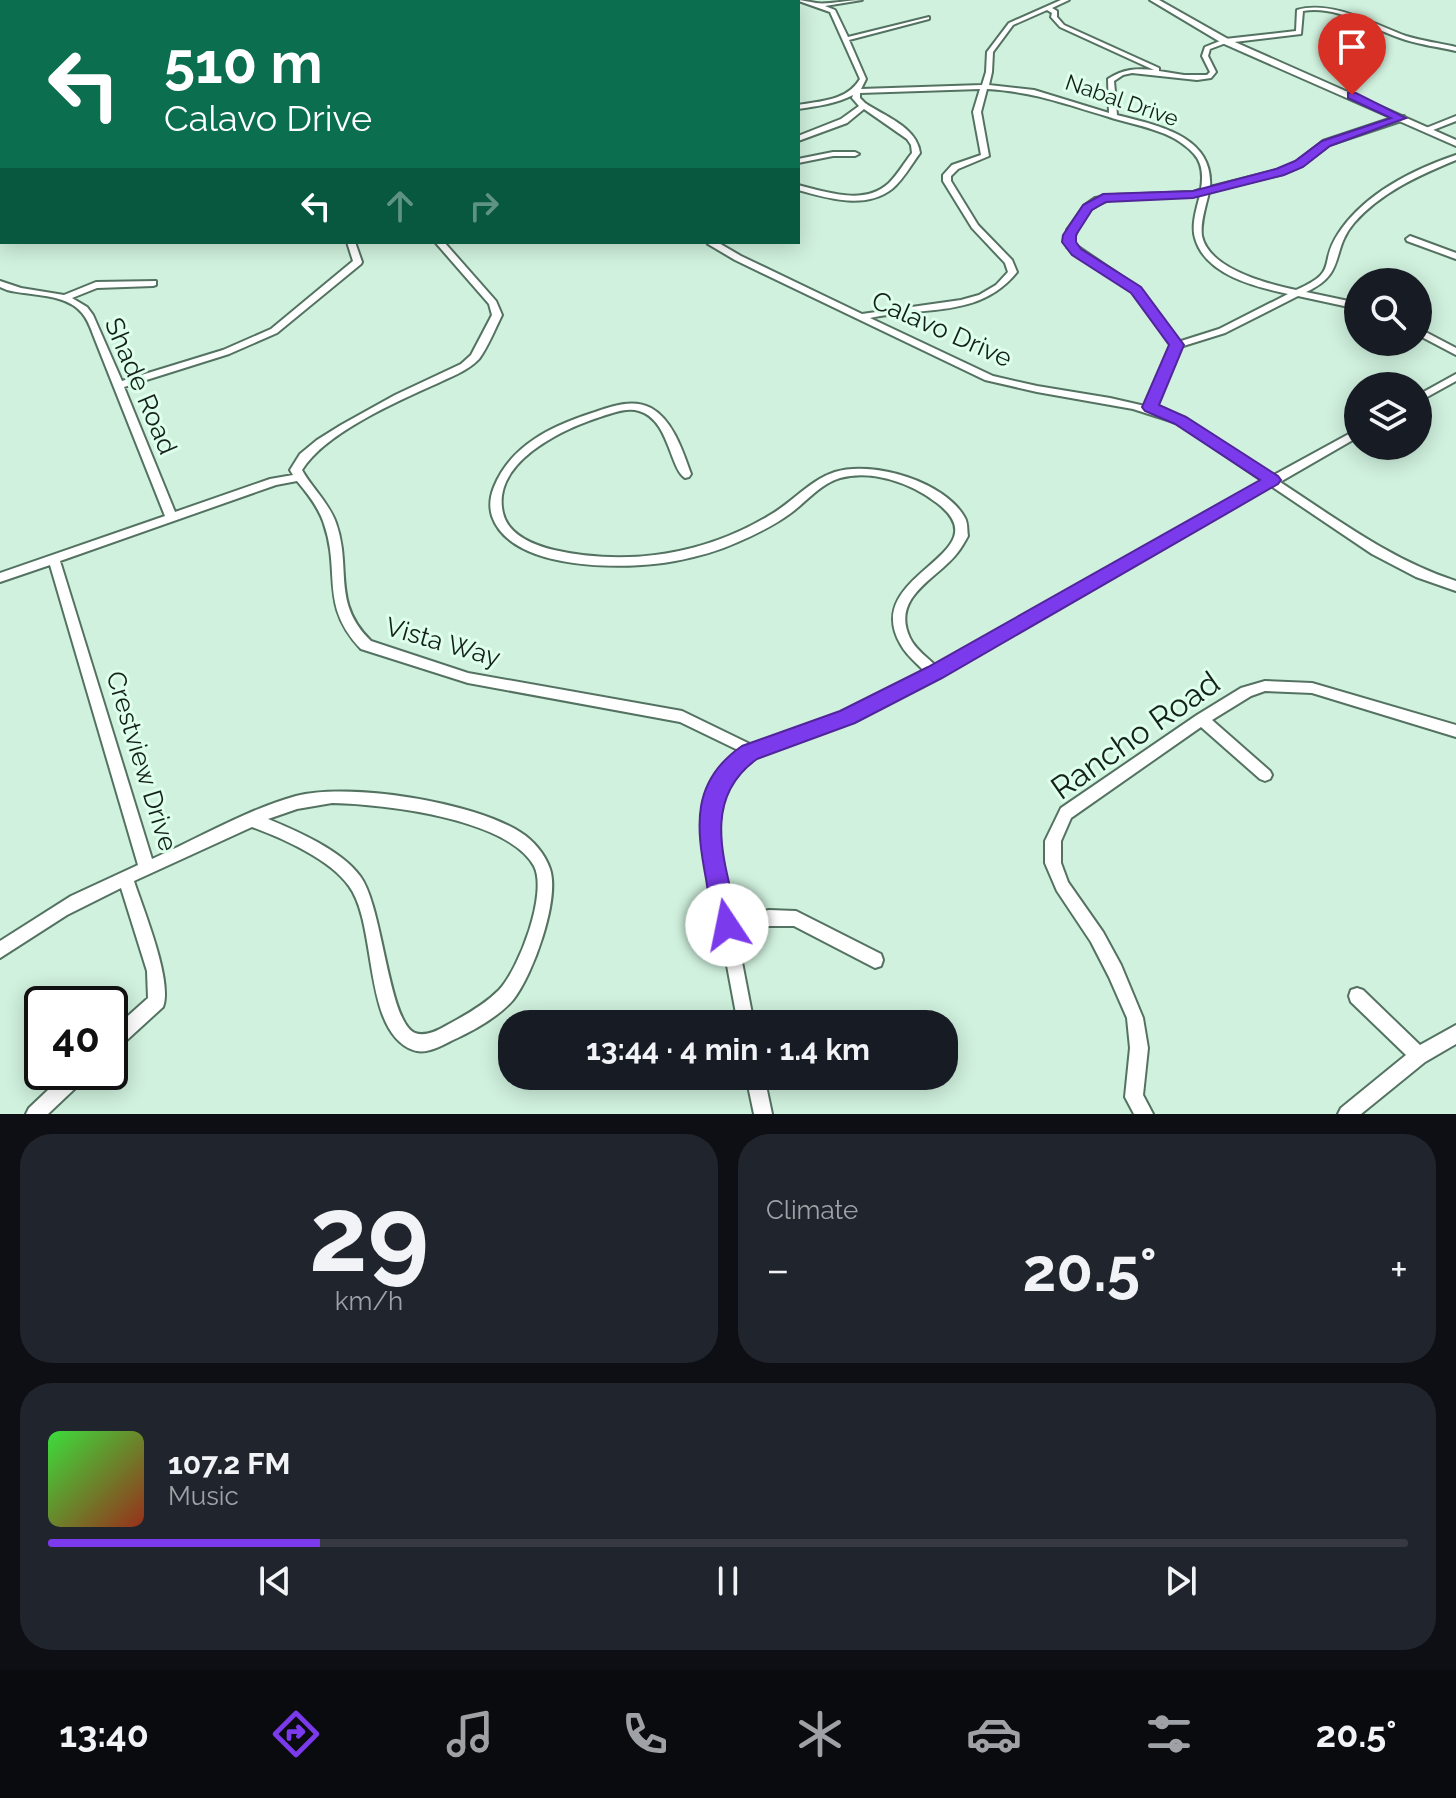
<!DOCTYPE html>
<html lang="en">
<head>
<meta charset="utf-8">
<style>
	body { margin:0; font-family:Raleway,sans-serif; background:#20242c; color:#f1f3f6; height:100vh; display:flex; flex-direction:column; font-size:30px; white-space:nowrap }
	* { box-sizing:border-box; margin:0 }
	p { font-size:26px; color:#9ea1a6 }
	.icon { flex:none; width:44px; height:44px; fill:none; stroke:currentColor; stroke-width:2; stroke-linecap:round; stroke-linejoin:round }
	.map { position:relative; height:1114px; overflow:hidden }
	.sheet { display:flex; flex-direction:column; gap:20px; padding:20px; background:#0d0f14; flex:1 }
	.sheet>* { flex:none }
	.banner { position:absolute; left:0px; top:0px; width:800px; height:244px; box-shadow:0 4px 20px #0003; background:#0b6e4f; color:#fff; overflow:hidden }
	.tools { position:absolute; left:1344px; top:268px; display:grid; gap:16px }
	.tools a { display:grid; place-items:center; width:88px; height:88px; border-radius:50%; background:#171b24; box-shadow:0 4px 20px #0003; font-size:40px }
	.speed { position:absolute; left:24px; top:986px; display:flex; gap:16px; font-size:40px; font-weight:700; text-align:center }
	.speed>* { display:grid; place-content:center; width:104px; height:104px; border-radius:50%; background:#171b24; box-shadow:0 4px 20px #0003; line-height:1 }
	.speed .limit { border:4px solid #111; border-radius:12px; background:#fff; color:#111 }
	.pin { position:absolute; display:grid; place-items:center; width:68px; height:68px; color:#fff; margin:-82px -34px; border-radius:50% 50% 50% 0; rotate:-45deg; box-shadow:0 0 8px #0007 }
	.pin .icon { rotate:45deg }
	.me { position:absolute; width:88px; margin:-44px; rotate:349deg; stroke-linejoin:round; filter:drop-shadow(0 0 6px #0008) }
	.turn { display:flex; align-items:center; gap:28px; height:168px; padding:0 32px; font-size:36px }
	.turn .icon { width:104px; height:104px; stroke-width:2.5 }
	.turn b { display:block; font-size:56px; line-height:68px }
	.lanes { display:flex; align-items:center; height:76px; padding:0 32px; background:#0003; justify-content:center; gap:40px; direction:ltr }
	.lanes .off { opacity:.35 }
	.big { font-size:60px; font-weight:700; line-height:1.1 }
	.sheet .card { flex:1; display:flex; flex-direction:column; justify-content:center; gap:12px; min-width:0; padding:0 28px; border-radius:32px; background:#20242c }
	.sheet .dial { align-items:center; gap:0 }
	.dial b { font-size:104px; line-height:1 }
	.song { display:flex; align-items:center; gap:24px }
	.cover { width:96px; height:96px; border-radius:12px; background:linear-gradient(135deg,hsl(120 70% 55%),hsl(10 70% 35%)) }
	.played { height:8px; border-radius:4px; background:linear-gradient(90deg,#7c3aed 20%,#363941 20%) }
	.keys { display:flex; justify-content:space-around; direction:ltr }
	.heat { display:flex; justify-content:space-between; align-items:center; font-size:44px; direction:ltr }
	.sheet .tiles { flex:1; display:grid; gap:20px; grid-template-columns:1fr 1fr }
	.card:last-child { grid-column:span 2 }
	.trip { position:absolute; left:498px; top:1010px; width:460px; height:80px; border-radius:32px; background:#171b24; box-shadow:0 4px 20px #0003; font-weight:700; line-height:80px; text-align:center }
	.menu { display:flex; height:128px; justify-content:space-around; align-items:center; background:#090b0e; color:#9ea1a6 }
	.menu .icon { width:56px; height:56px }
	.menu .current { color:#7c3aed }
	.menu b { font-size:36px; color:#f1f3f6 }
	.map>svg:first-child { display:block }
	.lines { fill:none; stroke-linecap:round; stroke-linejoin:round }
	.minor-casing { stroke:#547261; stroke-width:4 }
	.major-casing { stroke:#547261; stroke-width:4 }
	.minor { fill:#fff; fill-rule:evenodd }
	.major { fill:#fff; fill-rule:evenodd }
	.route { fill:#7c3aed; stroke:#51269a; stroke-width:2 }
	.labels { text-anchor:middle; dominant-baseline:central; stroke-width:6; stroke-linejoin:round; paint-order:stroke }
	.far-street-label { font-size:22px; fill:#14201a; stroke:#ddffeb }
	.street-label { font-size:26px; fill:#14201a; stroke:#ddffeb }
	.near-street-label { font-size:32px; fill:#14201a; stroke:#ddffeb }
</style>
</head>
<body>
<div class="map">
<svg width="1456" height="1114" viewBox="0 0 1456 1114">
	<rect width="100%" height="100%" fill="#d0f1de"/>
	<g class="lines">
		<defs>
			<g id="minor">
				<polygon points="281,0 287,0 289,2 283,2"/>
				<polygon points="580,0 587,0 589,2 582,2"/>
				<path d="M 796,0 C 803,0 809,2 816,3 C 827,5 848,0 862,0 L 825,6 L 835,10 L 848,37 L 929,17 L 929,19 L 849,40 L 866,79 L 861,89 L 982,85 L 986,72 L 987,52 L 1009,23 L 1061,0 L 1069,0 L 1052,8 L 1057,11 L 1057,17 L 1064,25 L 1159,68 L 1159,71 L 1184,75 L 1207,75 L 1210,72 L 1202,56 L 1205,47 L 1225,39 L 1296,31 L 1297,10 C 1332,0 1373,24 1406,36 C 1422,41 1439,43 1456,47 L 1456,51 C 1439,47 1422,45 1406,40 C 1372,30 1340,5 1303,11 L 1301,34 L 1226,43 L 1210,49 L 1208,56 L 1216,72 L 1211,78 L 1197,80 L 1132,73 L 1123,75 L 1114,81 L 1117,115 C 1155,125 1214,135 1210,187 L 1277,170 L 1296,162 L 1323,141 L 1398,116 L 1404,116 L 1404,120 L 1329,145 L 1302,166 L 1283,174 L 1209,192 C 1206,206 1200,222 1202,236 C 1209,269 1268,284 1296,290 C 1340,271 1318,264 1338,234 C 1364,194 1412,170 1456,155 L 1456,160 C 1420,175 1381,192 1354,223 C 1330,251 1347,274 1306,292 L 1358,303 L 1358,309 L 1298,296 L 1225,333 L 1180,347 L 1155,408 L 1185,419 L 1272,476 L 1358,429 L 1358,437 L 1280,482 C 1337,519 1391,560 1456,581 L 1456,591 L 1416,577 L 1372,554 L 1271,486 L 940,677 L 853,721 L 754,756 L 737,770 L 722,794 L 715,827 L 733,916 L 769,910 L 796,911 L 881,954 L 883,960 L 881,966 L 875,968 L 794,926 L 769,926 L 736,931 L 754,1024 L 738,1024 L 701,827 L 710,788 L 727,762 L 740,751 L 680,722 L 468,683 L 361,649 C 319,605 341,573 324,524 C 319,508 308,494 297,481 L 276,485 L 60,561 L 152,859 C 199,838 246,810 296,796 C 349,782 473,802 520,832 C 533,840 545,854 550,869 C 560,899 533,975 513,1000 C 498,1017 473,1031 453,1040 C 441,1046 426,1055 413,1050 C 362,1031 378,925 349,886 C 330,859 282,838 252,827 L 134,881 C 143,909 173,981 163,1007 L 116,1050 L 110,1053 L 110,1032 L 148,998 L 147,971 L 121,888 L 67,915 L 0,958 L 0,941 L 71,896 L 138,865 L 50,565 L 0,582 L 0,573 L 165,516 L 94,337 C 91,329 88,320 82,313 C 66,293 30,296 7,290 L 0,287 L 0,281 L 21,288 L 64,295 L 96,282 L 156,281 L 156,285 L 153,286 L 97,288 L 72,298 L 87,307 L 93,315 L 122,381 L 223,350 L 271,329 L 353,261 L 347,242 L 355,242 L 362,262 L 361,264 L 277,333 L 229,354 L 124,387 L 175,512 L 270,479 L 293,475 L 290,470 L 300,454 L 317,440 L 341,425 L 395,395 L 461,364 L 471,355 L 492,315 L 489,304 L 435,242 L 444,242 L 496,301 L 502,315 C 495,329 488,347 479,359 C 468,371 450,377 436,384 C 396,402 325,433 302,470 C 312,488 329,503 336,523 C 352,568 331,602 371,641 L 468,673 L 682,711 L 752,745 L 843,713 L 925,672 C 917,663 907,656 901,645 C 858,573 1005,555 937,503 C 911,483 872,469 840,478 C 820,484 807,501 791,513 C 775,525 756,534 738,542 C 718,551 697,557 675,561 C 628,570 511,572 492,516 C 489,506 490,497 494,487 C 511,445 552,426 592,413 C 610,407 632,398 651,408 C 673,420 683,452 691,474 L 689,477 L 685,478 C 670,469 669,419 639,411 C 626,407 610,414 597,418 C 561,430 491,463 503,513 C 508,535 534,545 554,550 C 628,567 706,554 770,515 C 793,502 810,480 835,472 C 873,460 946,482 965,518 C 968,523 967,531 968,536 C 965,541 962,547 958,552 C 938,579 890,596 910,638 C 915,649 928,658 936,666 L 1263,481 L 1177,423 L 1133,409 L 1037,392 L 985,380 L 735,260 L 708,244 L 707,242 L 717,242 L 741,256 L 862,314 L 961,300 L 979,295 L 996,285 L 1008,272 L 1005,263 L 972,228 L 943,181 L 943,175 L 952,165 L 981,155 L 973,112 L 980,89 L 860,93 L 860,98 L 865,103 C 884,116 917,127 920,153 C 911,165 903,180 892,189 C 865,210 827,198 798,190 L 798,185 C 827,192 864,206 889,183 C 898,174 904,163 912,153 L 911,145 L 907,139 L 864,109 L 847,123 L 798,141 L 798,136 L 841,119 L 859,106 L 852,98 L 853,95 C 836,104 817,106 798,109 L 798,105 C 820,101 847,101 860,79 L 830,12 ZM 1047,10 L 1052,13 L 1051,17 L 1060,27 L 1154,70 C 1136,68 1123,69 1108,79 L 1109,113 L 1034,90 L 989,85 L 992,72 L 993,52 L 1013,25 ZM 987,89 C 1035,92 1065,104 1109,117 C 1137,126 1173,130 1194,154 C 1203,164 1203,177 1201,189 L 1193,192 L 1114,195 L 1095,198 L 1085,205 L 1067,230 L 1067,247 L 1133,292 L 1171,345 L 1145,406 L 1110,398 L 1037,386 L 993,376 L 870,318 C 924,306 979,319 1017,272 L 1012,260 L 978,225 L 951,181 L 951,176 L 958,169 L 989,156 L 981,112 ZM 1200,195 C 1197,207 1191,225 1195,238 C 1205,275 1256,287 1288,294 L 1219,329 L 1178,342 L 1139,288 L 1074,244 C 1076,220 1090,204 1114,199 ZM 332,803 C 383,804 507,818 534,866 C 548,893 519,969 499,990 C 485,1004 466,1015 449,1024 C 439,1030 426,1037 415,1033 C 388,1022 383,906 360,876 C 341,850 297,831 268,819 L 297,809 Z"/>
				<polygon points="1456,116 1456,121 1428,132 1421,130"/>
				<rect x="0" y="149" width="2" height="5"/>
				<polygon points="833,152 855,152 859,154 855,156 833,156 798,163 798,159"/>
				<polygon points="1410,236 1456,253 1456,259 1407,241 1406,239"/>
				<polygon points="1418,328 1456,348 1456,355 1418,335"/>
				<polygon points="1456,374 1456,381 1418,402 1418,395"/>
				<polygon points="1265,681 1312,683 1456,725 1456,737 1312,693 1265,691 1251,696 1212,720 1270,771 1272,775 1270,779 1265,781 1260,779 1201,727 1071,818 1061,841 1061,863 1068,882 1103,932 1121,965 1143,1018 1148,1048 1143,1095 1153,1114 1134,1114 1125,1097 1130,1048 1127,1018 1109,977 1091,942 1057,891 1045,863 1045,841 1061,808 1197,715 1241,688"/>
				<polygon points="1357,988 1363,990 1420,1045 1456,1025 1456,1044 1425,1062 1361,1114 1338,1114 1341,1108 1406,1055 1351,1002 1349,996 1351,990"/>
				<polygon points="67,1072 89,1072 86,1078 48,1114 26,1114 29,1108"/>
				<polygon points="746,1076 764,1076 772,1114 754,1114"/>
			</g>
			<polygon id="major" points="1150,0 1159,0 1228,39 1456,140 1456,146 1222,43"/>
		</defs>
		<use href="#minor" class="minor-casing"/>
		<use href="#major" class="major-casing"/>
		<use href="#minor" class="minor"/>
		<use href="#major" class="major"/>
	</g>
	<path class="route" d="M 1348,93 L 1356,93 L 1406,118 L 1330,146 L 1303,167 L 1284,175 L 1193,198 L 1106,202 L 1092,210 L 1076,235 L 1076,242 L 1081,249 L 1141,287 L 1184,345 L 1159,405 L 1186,417 L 1278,476 L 1281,480 L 1278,484 L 942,678 L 855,723 L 757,759 C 698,801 727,867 739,925 L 735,934 L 727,937 L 718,934 C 711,917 709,897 706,879 C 696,826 691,781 742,746 L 840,711 L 928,667 L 1260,480 L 1175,424 L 1145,411 L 1142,407 L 1169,345 L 1131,293 L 1072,255 L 1062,242 L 1063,235 L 1083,205 L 1103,194 L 1193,191 L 1276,169 L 1295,161 L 1322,141 L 1391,118 L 1348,98 Z"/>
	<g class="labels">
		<g class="far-street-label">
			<text transform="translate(1122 100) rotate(19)">Nabal Drive</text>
		</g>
		<g class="street-label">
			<text transform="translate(942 329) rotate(24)">Calavo Drive</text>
			<text transform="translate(141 386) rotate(67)">Shade Road</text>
			<text transform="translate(443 642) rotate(16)">Vista Way</text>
			<text transform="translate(142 761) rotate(73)">Crestview Drive</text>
		</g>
		<g class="near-street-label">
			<text transform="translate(1135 735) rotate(-35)">Rancho Road</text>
		</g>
	</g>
</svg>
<div class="tools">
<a><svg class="icon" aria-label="search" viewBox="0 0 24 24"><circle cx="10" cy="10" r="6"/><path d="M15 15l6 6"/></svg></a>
<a><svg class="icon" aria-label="layers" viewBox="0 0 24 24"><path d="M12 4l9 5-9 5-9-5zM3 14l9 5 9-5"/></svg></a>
</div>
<div class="speed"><div class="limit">40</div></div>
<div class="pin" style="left:1352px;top:95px;background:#d93025"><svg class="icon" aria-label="arrive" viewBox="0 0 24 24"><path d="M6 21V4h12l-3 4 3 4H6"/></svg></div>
<svg class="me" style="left:727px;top:925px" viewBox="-20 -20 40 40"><circle r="19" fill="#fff"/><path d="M0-13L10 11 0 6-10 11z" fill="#7c3aed"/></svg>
<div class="trip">13:44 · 4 min · 1.4 km</div>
<div class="banner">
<div class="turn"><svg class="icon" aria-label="left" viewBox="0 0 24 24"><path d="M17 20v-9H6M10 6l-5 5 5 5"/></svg><div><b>510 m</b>Calavo Drive</div></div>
<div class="lanes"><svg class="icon" aria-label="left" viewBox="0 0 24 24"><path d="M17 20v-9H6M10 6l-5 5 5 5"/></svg><svg class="icon off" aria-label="ahead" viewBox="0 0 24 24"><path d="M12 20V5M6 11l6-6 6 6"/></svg><svg class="icon off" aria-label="right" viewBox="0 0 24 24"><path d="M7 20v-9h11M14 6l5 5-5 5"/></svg></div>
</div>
</div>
<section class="sheet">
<div class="tiles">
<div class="card dial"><b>29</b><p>km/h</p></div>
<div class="card"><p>Climate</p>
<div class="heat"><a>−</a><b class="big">20.5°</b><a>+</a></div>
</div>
<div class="card">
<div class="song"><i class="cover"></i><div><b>107.2 FM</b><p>Music</p></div></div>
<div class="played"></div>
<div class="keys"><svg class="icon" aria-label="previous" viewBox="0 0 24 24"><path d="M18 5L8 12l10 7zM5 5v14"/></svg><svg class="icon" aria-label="pause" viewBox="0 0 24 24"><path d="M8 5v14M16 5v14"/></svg><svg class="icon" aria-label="next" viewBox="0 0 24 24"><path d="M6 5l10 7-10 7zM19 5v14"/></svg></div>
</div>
</div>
</section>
<nav class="menu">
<b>13:40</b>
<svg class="icon current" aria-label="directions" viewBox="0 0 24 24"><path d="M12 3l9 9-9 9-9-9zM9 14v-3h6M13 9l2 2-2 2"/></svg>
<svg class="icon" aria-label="music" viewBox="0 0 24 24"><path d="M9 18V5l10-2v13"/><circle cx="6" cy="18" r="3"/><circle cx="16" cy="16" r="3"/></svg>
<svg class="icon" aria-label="phone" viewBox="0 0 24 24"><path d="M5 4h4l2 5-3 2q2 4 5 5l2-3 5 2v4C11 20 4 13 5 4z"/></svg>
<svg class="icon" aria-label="climate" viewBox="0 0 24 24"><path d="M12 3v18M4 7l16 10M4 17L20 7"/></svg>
<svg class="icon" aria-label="car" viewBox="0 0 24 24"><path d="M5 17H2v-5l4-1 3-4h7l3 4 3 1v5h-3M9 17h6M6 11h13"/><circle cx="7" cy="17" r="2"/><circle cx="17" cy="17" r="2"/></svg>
<svg class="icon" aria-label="filters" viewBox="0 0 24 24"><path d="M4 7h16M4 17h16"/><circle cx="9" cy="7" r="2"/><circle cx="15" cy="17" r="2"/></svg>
<b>20.5°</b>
</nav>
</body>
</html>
